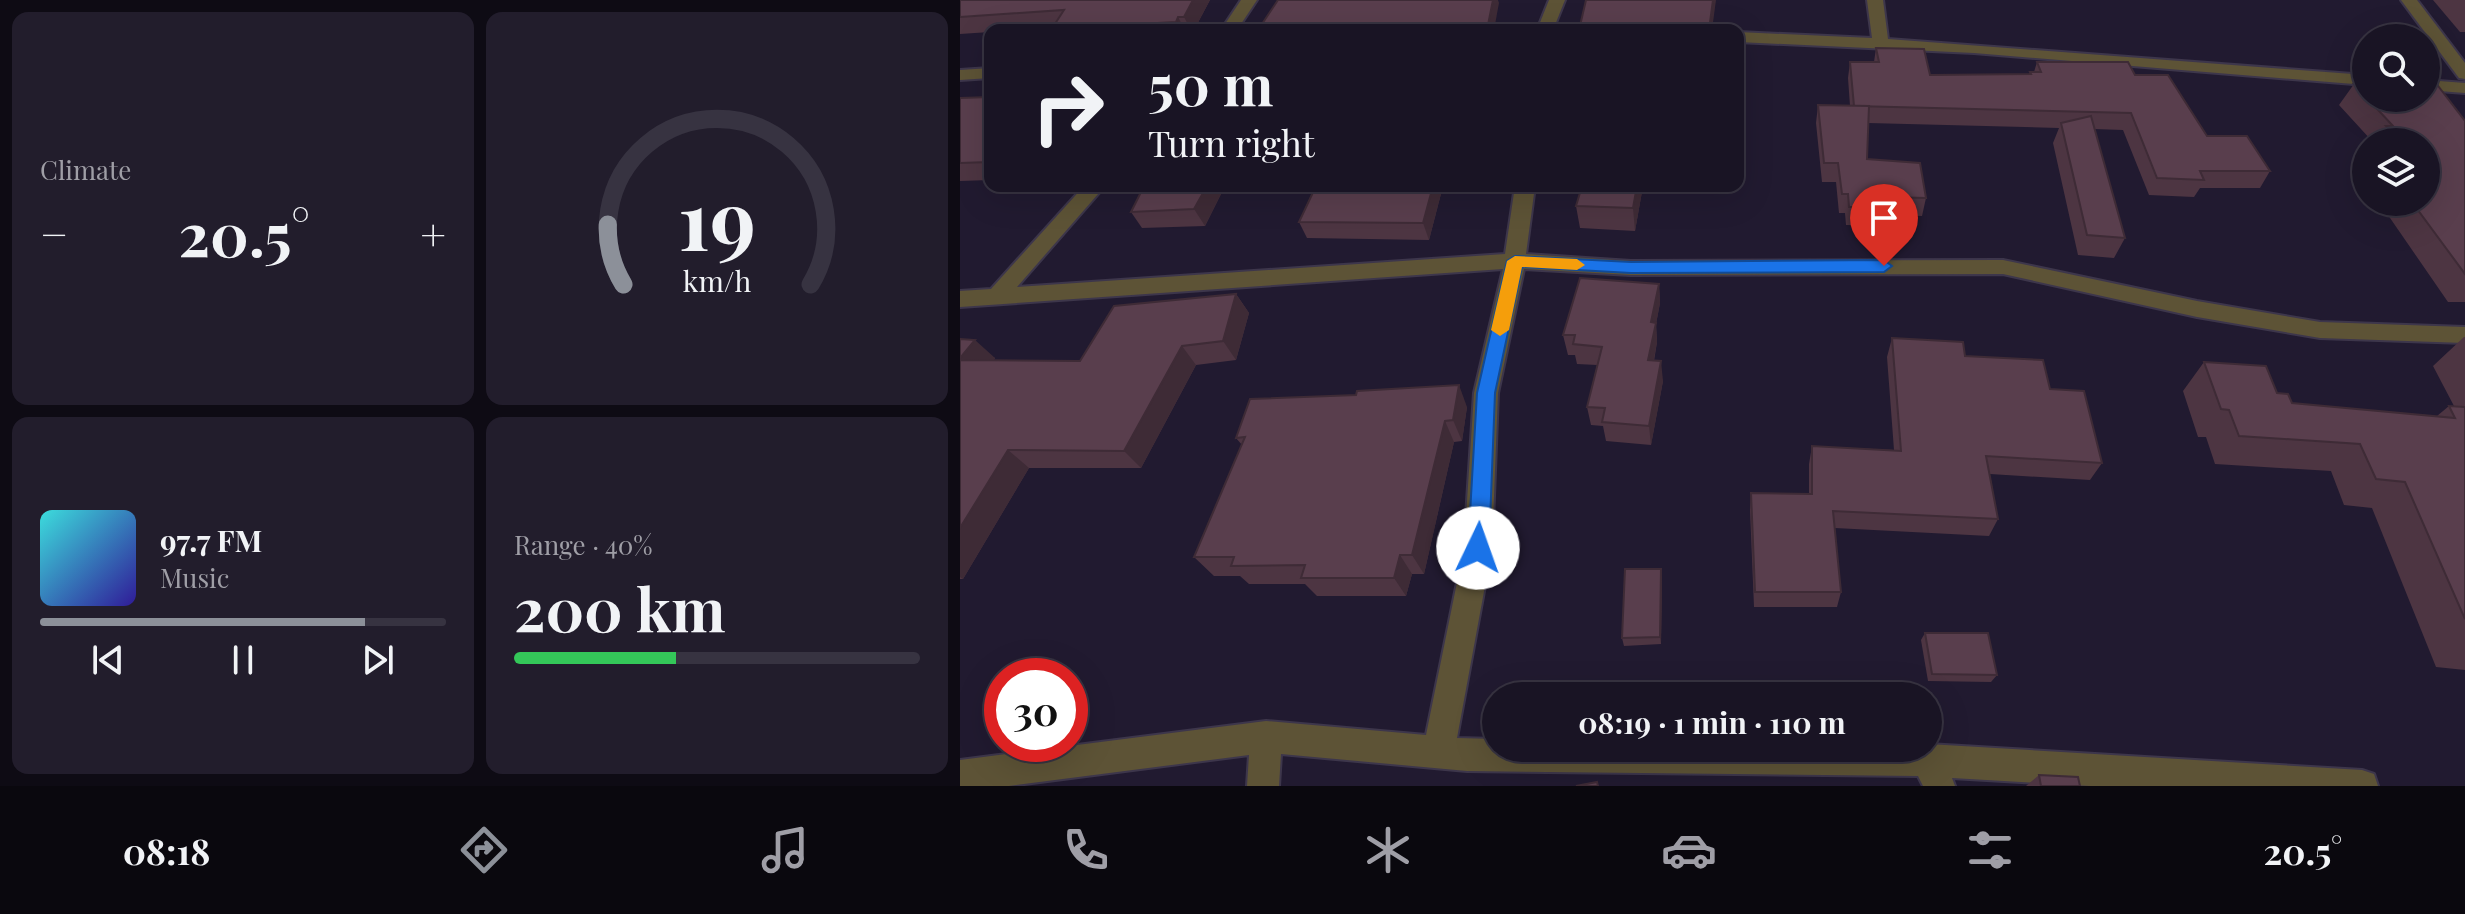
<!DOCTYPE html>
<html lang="en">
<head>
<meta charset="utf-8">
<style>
	body { margin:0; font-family:"Playfair Display",serif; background:#221d2c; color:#f1f3f6; height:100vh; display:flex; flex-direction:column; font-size:30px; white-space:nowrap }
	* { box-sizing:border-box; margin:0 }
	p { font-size:26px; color:#9f9ea6 }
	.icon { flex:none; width:44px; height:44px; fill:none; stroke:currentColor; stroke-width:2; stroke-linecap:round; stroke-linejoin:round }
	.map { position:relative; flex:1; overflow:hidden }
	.panel { display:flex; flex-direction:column; gap:12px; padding:12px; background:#0e0b14; width:960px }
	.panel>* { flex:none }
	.top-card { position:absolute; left:24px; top:24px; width:760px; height:168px; border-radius:16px; box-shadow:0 8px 32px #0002,0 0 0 2px #373341; background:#191424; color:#f1f3f6; overflow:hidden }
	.fabs { position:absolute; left:1392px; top:24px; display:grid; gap:16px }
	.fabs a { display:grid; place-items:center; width:88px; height:88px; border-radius:50%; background:#191424; box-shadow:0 8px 32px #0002,0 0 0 2px #373341; font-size:40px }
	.speed { position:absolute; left:24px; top:658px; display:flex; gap:16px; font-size:40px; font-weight:700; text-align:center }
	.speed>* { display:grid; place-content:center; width:104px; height:104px; border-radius:50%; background:#191424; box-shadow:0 8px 32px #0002,0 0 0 2px #373341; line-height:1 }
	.speed .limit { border:12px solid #d22; background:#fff; color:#111 }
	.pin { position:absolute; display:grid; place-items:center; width:68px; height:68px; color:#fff; margin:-82px -34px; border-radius:50% 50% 50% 0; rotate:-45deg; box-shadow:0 0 8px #0007 }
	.pin .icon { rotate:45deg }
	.me { position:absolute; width:88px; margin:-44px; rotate:3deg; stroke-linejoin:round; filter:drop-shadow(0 0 6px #0008) }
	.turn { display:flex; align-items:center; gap:28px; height:168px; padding:0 32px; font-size:36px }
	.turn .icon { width:104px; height:104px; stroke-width:2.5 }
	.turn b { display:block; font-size:56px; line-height:68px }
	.big { font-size:60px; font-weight:700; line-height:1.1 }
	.panel .tile { flex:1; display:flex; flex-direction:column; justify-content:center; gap:12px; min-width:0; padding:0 28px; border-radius:16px; background:#221d2c }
	.panel .dial { align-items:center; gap:0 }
	.dial svg { height:208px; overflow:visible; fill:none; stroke:#373341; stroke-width:7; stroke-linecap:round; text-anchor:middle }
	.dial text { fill:#f1f3f6; stroke:none }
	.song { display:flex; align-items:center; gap:24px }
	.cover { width:96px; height:96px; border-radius:12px; background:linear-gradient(135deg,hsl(180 70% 55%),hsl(250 70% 35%)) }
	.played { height:8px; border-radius:4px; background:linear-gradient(90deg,#8c9099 80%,#373341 80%) }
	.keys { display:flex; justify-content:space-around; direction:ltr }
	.heat { display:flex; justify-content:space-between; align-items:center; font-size:44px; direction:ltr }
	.charge { height:12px; border-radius:6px; background:linear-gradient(90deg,#34c759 40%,#373341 0) }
	.panel .tiles { flex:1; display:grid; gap:12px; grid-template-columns:repeat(2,1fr) }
	.trip { position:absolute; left:522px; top:682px; width:460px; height:80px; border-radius:40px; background:#191424; box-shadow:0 8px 32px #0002,0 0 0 2px #373341; font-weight:700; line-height:80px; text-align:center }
	.tabs { display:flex; height:128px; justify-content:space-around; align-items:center; background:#0a080e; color:#9f9ea6 }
	.tabs .icon { width:56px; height:56px }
	.tabs .active { color:#8c9099 }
	.tabs b { font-size:36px; color:#f1f3f6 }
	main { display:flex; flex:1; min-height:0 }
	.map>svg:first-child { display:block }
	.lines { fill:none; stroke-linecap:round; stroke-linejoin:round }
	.street-casing { stroke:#3d364b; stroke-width:4 }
	.street { fill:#5d5336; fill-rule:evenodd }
	.wall { fill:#4d3542 }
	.shaded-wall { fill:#3e2b36 }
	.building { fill:#593e4d; stroke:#3e2b36; stroke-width:2 }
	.route { fill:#1a73e8; stroke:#114b97; stroke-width:2 }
	.slow { fill:#f59e0b }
</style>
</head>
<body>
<main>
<section class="panel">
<div class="tiles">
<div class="tile"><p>Climate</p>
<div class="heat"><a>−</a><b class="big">20.5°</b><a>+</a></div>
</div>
<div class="tile dial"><svg viewBox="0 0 100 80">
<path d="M14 69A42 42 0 1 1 86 69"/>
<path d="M14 69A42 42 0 0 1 8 46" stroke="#8c9099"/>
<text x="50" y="56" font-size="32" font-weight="700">19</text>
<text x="50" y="72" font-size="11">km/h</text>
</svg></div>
<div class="tile">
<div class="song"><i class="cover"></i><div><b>97.7 FM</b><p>Music</p></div></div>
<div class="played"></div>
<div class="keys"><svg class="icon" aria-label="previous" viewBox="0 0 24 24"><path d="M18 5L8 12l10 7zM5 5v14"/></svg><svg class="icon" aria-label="pause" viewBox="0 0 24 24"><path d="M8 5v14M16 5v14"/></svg><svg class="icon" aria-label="next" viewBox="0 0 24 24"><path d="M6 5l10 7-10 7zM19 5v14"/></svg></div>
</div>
<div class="tile"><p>Range · 40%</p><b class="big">200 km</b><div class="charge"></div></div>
</div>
</section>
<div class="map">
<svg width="1505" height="786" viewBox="0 0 1505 786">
	<rect width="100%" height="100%" fill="#211a30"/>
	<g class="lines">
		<defs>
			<g id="street">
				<polygon points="281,0 297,0 277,30 261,30"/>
				<polygon points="589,0 605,0 593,30 577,30"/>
				<polygon points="907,0 923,0 928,39 1406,75 1406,85 1014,53 778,42 778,32 912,38"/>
				<polygon points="1441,0 1457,0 1505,63 1505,79 1499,78"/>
				<polygon points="30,68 30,78 0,80 0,70"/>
				<polygon points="1466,80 1505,83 1505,93 1466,90"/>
				<polygon points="124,186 145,186 57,287 545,254 555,186 575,186 566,254 671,261 1043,260 1237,301 1360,322 1505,327 1505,343 1360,338 1237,317 1043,274 671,275 564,269 538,393 532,548 497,738 536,739 536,748 968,748 968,744 1402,770 1414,774 1418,786 1130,786 992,778 995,786 963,786 958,776 507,771 321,754 319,786 287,786 289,755 49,786 0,786 0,760 306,721 466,735 504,548 514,393 543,269 0,307 0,291 31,289"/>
			</g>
		</defs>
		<use href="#street" class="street-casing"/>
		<use href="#street" class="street"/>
	</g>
	<g class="wall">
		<polygon points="0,0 250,0 234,30 91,30 92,28 30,30 30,32 0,34"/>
		<polygon points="1473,0 1505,0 1505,32 1500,32"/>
		<polygon points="916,48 970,75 1069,74 1070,72 1074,72 1077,62 1175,75 1247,136 1310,171 1300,188 1240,188 1234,197 1189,195 1163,130 1134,129 1165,238 1154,258 1118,255 1093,143 1099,128 908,123 907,159 966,198 962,216 926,215 924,226 886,225 885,213 879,213 876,182 862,182 856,123 858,105 890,106 888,78 890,62 914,62"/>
		<polygon points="778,62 783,84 780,129 778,129"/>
		<polygon points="1394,84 1406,84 1406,98 1466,98 1505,121 1505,302 1488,302 1419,202 1466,202 1466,142 1408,142 1412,141 1379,105"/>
		<polygon points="30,97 30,180 0,181 0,98"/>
		<polygon points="1406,144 1406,183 1392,163"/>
		<polygon points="265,186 245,226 182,228 171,212"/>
		<polygon points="355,186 483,186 469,240 347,238 339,222"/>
		<polygon points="613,186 683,186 675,231 620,228 616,206 621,188 614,188"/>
		<polygon points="699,284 700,303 696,324 697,342 694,361 703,381 691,445 646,441 643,426 631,425 627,407 637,365 617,364 615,355 608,355 603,335"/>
		<polygon points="276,294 289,313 276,360 236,365 181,468 69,468 3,579 0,579 0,339 35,358 34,360 120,361"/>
		<polygon points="1504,337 1505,337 1505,670 1476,667 1412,508 1384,505 1371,471 1255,464 1246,437 1238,437 1223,391 1244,362 1317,393 1332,403 1477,416 1489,406 1494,406 1473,366"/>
		<polygon points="932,338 1005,356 1090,389 1142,463 1130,480 1030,474 1038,519 1029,536 875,528 881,592 877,607 794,607 790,510 791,493 849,494 849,464 852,446 934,450 927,357"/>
		<polygon points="507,407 502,441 494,442 464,574 452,574 446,596 357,596 345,584 289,584 280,576 254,576 234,557 282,445 276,438"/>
		<polygon points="702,577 701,644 664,646 662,638"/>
		<polygon points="965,633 1037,675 1031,682 968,681 961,640"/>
		<polygon points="1079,775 1120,786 1066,786"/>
	</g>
	<g class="shaded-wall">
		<polygon points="233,0 250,0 234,30 231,30 224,17"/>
		<polygon points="533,0 538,0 539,3 534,30 527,30"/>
		<polygon points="753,0 756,0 752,30 749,30"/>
		<polygon points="218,17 225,30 220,30 216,22"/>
		<polygon points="198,23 202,30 194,30"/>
		<polygon points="247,186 265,186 245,226 234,209"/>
		<polygon points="473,186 483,186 469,240 463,223"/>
		<polygon points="677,186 683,186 675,231 673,208"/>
		<polygon points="699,284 700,303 696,324 697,342 690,380 688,360 691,322"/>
		<polygon points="276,294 289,313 276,360 263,341"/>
		<polygon points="15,340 35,358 20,378 0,360 0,358"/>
		<polygon points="222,346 236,365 181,468 164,451"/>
		<polygon points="701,361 703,381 691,445 689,426"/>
		<polygon points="499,385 507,407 502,441 493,420"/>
		<polygon points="485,421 494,442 464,574 452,555"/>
		<polygon points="48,450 69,468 3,579 0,577 0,528"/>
		<polygon points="440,555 452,574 446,596 434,578"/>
		<polygon points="701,569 702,577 701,644 700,637"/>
	</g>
	<g class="building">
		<polygon points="0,0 233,0 224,17 218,17 216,22 198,23 194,30 91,30 104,10 0,17"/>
		<polygon points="318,0 533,0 527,30 298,30"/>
		<polygon points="626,0 753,0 749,30 619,30"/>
		<polygon points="916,48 964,49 970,75 1071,74 1070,72 1081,72 1077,62 1168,62 1175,75 1208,75 1247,136 1287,136 1310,171 1240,171 1244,180 1197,178 1171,113 894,106 890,62 919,62"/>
		<polygon points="778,62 784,62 781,107 778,107"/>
		<polygon points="1466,82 1475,82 1505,121 1505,274 1452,202 1466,202 1466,142 1408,141 1440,141 1426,126 1433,126 1407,98 1466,98"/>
		<polygon points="1394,84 1406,84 1406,97"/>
		<polygon points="30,97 30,162 0,163 0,98"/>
		<polygon points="858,105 909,106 907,159 960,163 966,198 926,197 928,207 889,207 888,194 882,194 878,163 864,163"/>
		<polygon points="1131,116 1165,238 1127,235 1101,123"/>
		<polygon points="184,186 247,186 234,209 171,212"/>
		<polygon points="356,186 473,186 463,223 339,222"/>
		<polygon points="622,186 677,186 673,208 616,206"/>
		<polygon points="620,278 699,284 691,322 696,323 688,360 701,361 689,426 642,422 645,408 627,407 642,347 613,344 615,335 603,335"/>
		<polygon points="276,294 263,341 222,346 164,451 48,450 0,528 0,360 120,361 154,306"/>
		<polygon points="932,338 1003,342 1005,356 1083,360 1090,389 1124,391 1142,463 1026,456 1038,519 873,511 881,592 795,592 791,493 852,494 852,446 941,451"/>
		<polygon points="0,339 15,340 0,358"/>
		<polygon points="1244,362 1306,366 1317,393 1328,394 1332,403 1495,418 1489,406 1505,407 1505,619 1445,482 1416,479 1400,444 1279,436 1269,410 1261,409"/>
		<polygon points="499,385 493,420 485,421 452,555 440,555 434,578 341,578 345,565 271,566 274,557 234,557 285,437 276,438 290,399 396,395 397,391"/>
		<polygon points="665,569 701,569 700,637 662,638"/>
		<polygon points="965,633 1028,633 1037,675 972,674"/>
		<polygon points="1079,775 1118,777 1120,786 1081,786"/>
		<polygon points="637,782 638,786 616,786"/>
	</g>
	<polygon class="route" points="555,256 671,262 924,260 932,266 924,272 671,273 562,267 535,393 529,548 526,555 518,558 511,555 508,548 517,393 547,261"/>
	<polygon class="slow" points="555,256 617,259 625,265 617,270 562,267 549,330 540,336 531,330 547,261"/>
</svg>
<div class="fabs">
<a><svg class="icon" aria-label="search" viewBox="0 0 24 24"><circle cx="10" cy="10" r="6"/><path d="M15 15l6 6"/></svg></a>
<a><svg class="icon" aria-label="layers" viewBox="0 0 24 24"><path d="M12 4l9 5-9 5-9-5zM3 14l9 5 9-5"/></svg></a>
</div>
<div class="speed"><div class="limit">30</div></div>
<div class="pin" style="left:924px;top:266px;background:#d93025"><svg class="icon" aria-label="arrive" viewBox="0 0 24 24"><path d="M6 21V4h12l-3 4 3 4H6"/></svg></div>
<svg class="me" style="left:518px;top:548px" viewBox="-20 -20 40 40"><circle r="19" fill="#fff"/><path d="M0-13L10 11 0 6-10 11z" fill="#1a73e8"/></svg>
<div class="trip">08:19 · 1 min · 110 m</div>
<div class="top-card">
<div class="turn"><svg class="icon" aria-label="right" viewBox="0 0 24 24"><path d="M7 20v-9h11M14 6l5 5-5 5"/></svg><div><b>50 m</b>Turn right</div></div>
</div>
</div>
</main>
<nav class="tabs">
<b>08:18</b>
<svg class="icon active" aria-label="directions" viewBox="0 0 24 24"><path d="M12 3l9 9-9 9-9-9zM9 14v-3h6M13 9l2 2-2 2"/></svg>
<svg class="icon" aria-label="music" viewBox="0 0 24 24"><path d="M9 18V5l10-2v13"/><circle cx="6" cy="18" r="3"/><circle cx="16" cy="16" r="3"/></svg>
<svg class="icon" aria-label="phone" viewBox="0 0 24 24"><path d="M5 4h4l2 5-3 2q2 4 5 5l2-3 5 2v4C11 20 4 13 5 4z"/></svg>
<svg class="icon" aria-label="climate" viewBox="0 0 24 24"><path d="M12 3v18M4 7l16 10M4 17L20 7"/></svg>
<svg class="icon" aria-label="car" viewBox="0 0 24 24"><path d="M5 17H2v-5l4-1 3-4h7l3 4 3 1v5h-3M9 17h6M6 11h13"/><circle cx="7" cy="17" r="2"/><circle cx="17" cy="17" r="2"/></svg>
<svg class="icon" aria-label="filters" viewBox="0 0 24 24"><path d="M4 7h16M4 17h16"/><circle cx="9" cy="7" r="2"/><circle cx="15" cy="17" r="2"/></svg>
<b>20.5°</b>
</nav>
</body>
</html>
